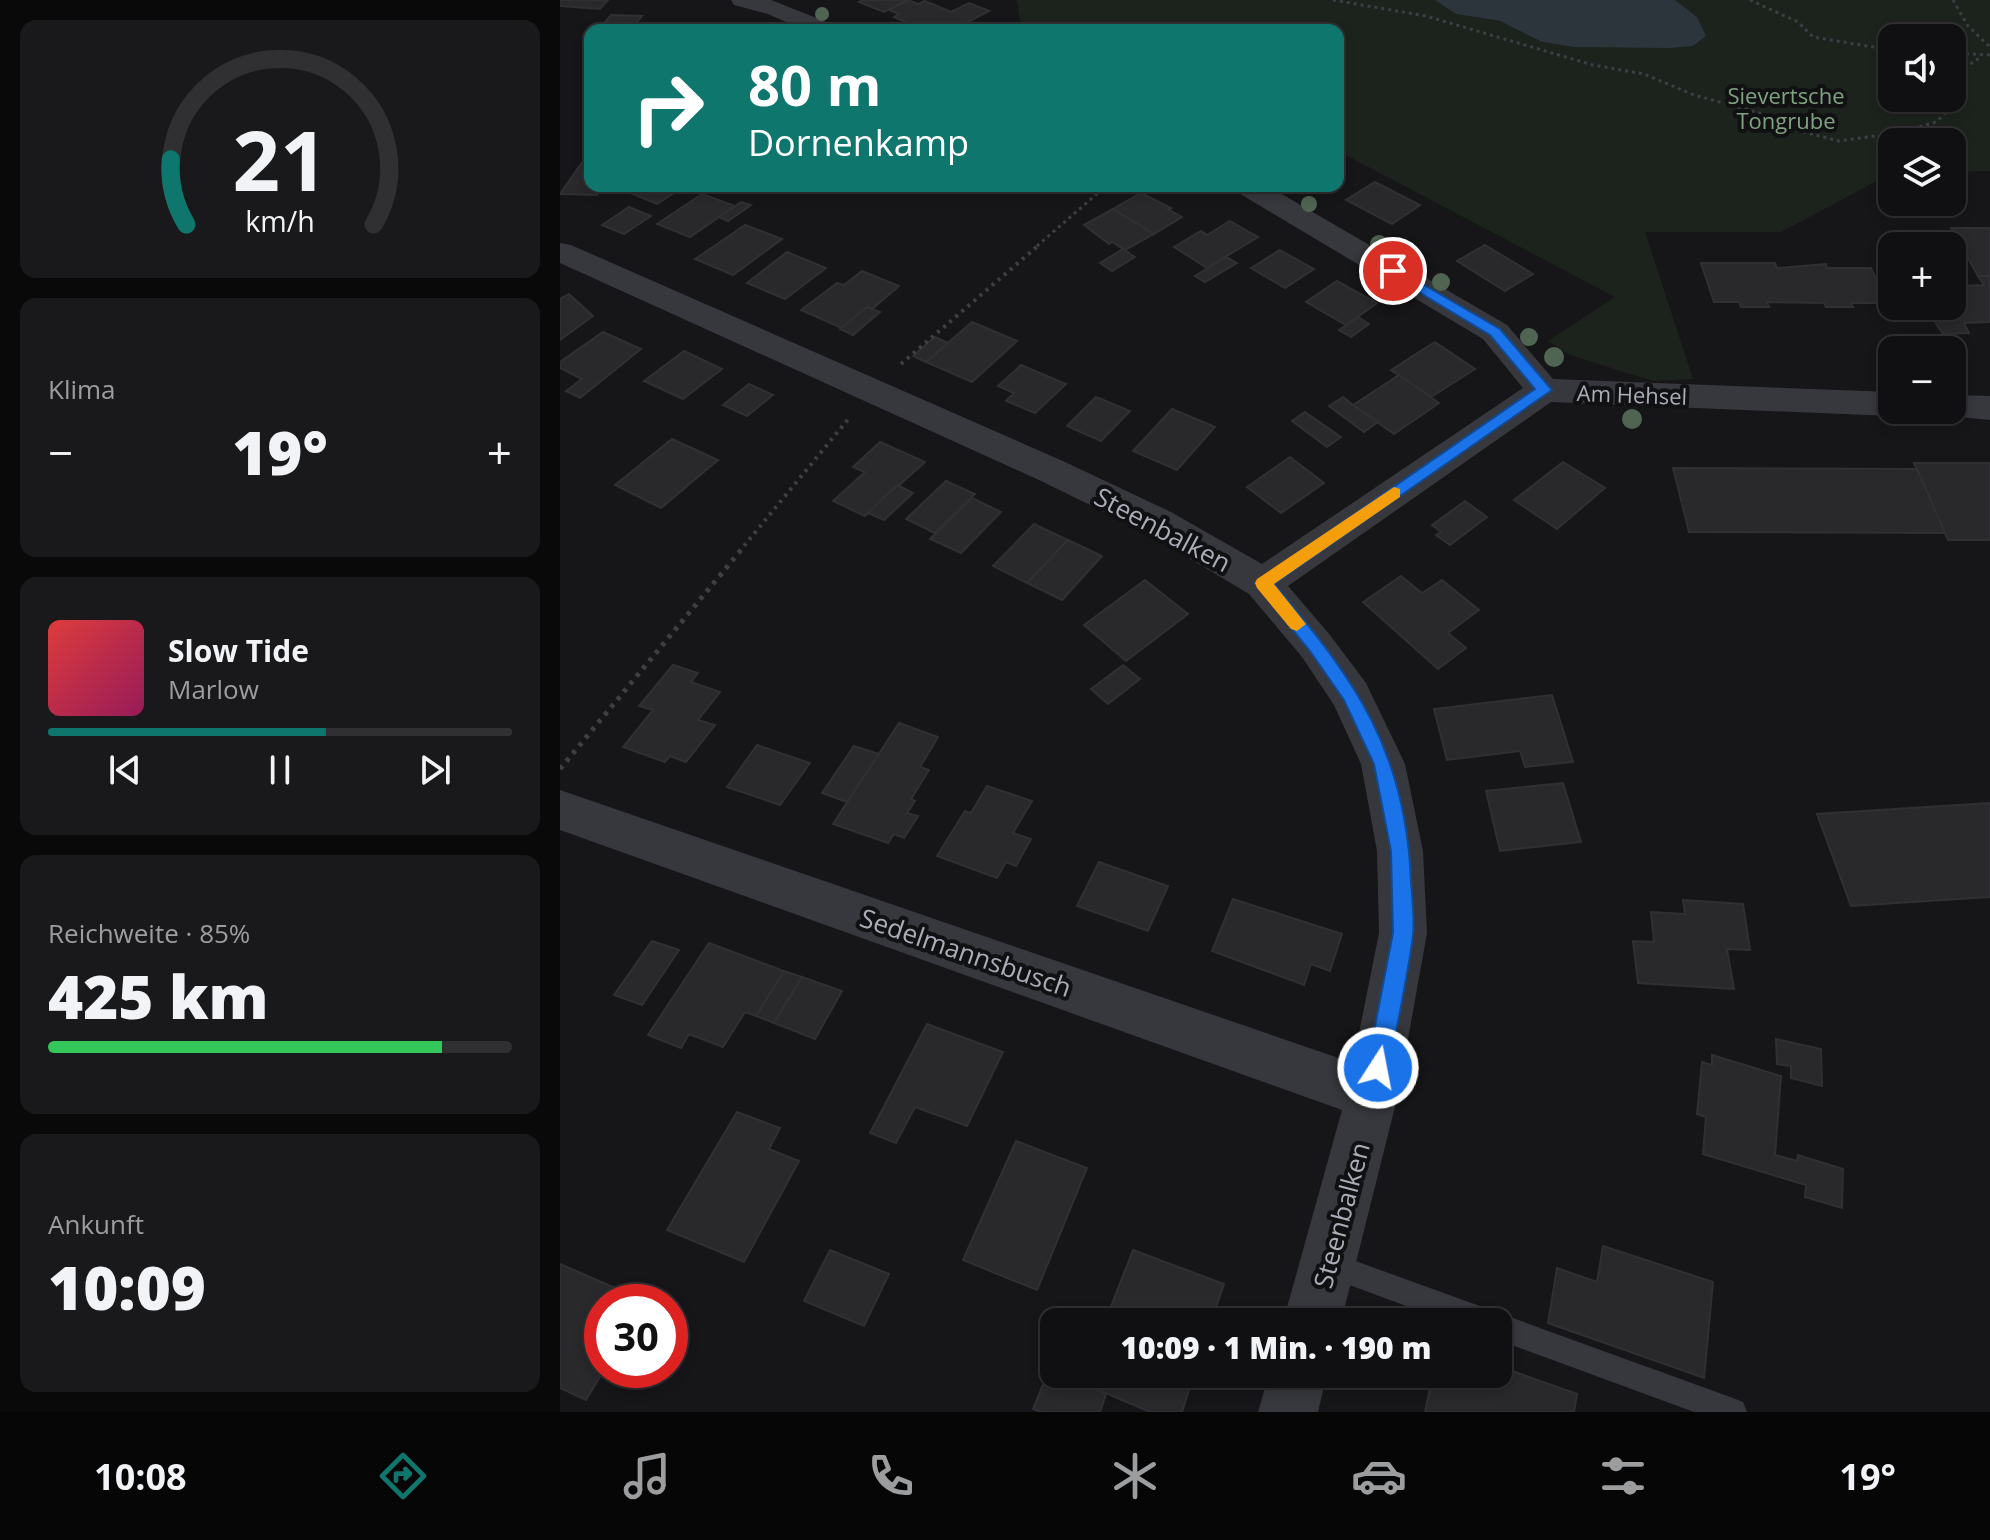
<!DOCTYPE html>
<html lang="de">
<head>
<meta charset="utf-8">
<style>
	body { margin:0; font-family:"Open Sans",sans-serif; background:#19191b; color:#f1f3f6; height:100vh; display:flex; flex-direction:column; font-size:30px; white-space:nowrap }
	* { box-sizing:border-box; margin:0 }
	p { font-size:26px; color:#9c9d9f }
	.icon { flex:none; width:44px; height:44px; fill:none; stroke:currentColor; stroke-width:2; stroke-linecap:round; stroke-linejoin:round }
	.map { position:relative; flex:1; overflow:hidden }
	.sheet { display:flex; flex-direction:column; gap:20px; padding:20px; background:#09090a; width:560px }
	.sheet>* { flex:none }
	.banner { position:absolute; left:24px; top:24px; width:760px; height:168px; border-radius:16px; box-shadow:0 4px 12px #0003,0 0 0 2px #303032; background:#0f766e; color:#fff; overflow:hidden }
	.controls { position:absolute; left:1318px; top:24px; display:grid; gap:16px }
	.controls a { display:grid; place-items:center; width:88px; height:88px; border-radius:16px; background:#101012; box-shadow:0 4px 12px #0003,0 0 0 2px #303032; font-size:40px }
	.speed { position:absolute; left:24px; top:1284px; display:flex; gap:16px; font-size:40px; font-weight:700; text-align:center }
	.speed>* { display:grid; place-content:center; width:104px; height:104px; border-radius:50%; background:#101012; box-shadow:0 4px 12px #0003,0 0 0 2px #303032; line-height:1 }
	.speed .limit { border:12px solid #d22; background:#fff; color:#111 }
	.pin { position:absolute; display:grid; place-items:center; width:68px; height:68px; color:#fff; margin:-34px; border:4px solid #fff; border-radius:50%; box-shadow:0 2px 8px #0007 }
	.me { position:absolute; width:88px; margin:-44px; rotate:11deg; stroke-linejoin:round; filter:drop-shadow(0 0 6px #0008) }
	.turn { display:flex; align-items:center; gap:28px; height:168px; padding:0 32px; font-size:36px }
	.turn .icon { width:104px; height:104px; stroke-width:2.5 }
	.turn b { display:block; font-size:56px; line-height:68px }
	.big { font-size:60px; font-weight:800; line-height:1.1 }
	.sheet .card { flex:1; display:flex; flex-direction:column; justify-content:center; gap:12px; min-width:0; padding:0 28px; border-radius:16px; background:#19191b }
	.sheet .dial { align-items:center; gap:0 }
	.dial svg { height:208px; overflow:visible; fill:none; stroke:#303032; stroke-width:7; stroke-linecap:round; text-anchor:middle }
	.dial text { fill:#f1f3f6; stroke:none }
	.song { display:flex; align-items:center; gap:24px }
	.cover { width:96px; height:96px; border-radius:12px; background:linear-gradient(135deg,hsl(0 70% 55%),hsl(330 70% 35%)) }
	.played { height:8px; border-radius:4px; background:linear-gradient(90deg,#0f766e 60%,#303032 60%) }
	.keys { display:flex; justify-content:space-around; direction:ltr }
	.heat { display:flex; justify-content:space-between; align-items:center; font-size:44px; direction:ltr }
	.charge { height:12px; border-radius:6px; background:linear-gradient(90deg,#34c759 85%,#303032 0) }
	.trip { position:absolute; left:480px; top:1308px; width:472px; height:80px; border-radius:16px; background:#101012; box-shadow:0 4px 12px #0003,0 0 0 2px #303032; font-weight:800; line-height:80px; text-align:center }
	.tabs { display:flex; height:128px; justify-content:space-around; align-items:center; background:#060607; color:#9c9d9f }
	.tabs .icon { width:56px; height:56px }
	.tabs .selected { color:#0f766e }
	.tabs b { font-size:36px; color:#f1f3f6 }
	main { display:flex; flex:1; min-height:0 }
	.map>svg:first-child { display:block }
	.green { fill:#1c231d; fill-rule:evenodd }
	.water { fill:#2c353c }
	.building { fill:#29292c; stroke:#303034; stroke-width:2 }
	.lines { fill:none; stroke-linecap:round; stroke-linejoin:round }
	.path-far2 { stroke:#3d3f44; stroke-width:3; stroke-dasharray:3 4; stroke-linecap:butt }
	.path-far1 { stroke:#3d3f44; stroke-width:4; stroke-dasharray:3 5; stroke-linecap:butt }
	.path { stroke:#3d3f44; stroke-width:5; stroke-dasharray:4 6; stroke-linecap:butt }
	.service { fill:#37383d; fill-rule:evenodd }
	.minor { fill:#37383d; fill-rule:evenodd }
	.tree { fill:#506452 }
	.route { fill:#1a73e8; stroke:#114b97; stroke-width:2 }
	.slow { fill:#f59e0b }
	.labels { text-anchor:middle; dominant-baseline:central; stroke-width:8; stroke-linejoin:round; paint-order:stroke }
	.far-park-label { font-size:22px; fill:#7fa381; stroke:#111113 }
	.far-street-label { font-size:22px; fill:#a8adb8; stroke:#111113 }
	.street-label { font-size:26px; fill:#a8adb8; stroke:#111113 }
</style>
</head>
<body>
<main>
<section class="sheet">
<div class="card dial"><svg viewBox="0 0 100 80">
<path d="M14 69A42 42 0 1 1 86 69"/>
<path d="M14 69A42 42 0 0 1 8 44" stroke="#0f766e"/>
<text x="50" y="56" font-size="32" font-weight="700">21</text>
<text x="50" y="72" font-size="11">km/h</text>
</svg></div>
<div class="card"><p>Klima</p>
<div class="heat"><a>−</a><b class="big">19°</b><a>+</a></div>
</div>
<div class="card">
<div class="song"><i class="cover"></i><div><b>Slow Tide</b><p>Marlow</p></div></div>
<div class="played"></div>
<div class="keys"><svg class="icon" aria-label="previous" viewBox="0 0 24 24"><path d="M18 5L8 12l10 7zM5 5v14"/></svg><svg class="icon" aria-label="pause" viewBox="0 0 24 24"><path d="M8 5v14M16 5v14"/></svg><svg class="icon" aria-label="next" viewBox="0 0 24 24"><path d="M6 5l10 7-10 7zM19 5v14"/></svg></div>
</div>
<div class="card"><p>Reichweite · 85%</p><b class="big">425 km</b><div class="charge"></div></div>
<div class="card"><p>Ankunft</p><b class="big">10:09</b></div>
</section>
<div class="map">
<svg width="1430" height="1412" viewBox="0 0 1430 1412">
	<rect width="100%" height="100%" fill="#161618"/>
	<path class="green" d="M 457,0 L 875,0 L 896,14 L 940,21 L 982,42 L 1014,47 L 1133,46 L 1137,17 L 1115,0 L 1430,0 L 1430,171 L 1392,172 L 1392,142 L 1332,142 L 1332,173 L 1221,232 L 1085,232 L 1133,379 L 1093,381 L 1010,355 L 988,341 L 1055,297 L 778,151 L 778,30 L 484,30 L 460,21 ZM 1332,38 L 1392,38 L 1392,98 L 1332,98 Z"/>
	<polygon class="water" points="875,0 1115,0 1137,17 1146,36 1133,46 1110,48 1014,47 982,42 940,21 896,14"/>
	<g class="building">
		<polygon points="0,0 48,0 40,9 0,6"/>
		<polygon points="302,0 347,0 324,12 299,2"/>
		<polygon points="348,0 358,4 365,1 391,12 409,3 429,11 393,30 380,30 369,25 362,29 334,17 339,14 329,10"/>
		<polygon points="51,15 82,16 70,30 38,30"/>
		<polygon points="30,151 30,186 44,186 37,195 0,194"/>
		<polygon points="815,182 860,205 832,224 786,200"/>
		<polygon points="78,186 125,186 97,204 68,192"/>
		<polygon points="581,193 611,208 608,209 622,217 594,234 553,209"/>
		<polygon points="142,194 175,206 130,237 97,224"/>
		<polygon points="181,202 191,205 168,221 159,217"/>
		<polygon points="69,207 91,216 64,234 42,225"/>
		<polygon points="553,209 594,234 565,250 552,242 549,244 524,225"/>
		<polygon points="670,221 698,237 647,268 614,247 641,231 647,235"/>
		<polygon points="185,225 222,239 173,275 135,259"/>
		<polygon points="1391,228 1430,228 1430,276 1418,276"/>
		<polygon points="925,245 973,274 945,291 897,261"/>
		<polygon points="563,249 575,257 552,271 540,263"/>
		<polygon points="720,250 754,269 725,288 691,268"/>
		<polygon points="227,252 266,268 225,299 187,283"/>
		<polygon points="666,257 677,263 645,282 635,276"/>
		<polygon points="1141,263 1215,263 1217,268 1266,264 1267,268 1311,268 1327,303 1291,303 1293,307 1266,307 1264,303 1207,302 1209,307 1181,307 1179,302 1154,302"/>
		<polygon points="302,271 339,286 312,309 307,307 282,328 241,310 277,283 284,285"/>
		<polygon points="1418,276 1430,276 1430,322 1404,323 1409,333 1383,334 1364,306 1392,306 1392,291 1407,291 1404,286 1424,285"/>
		<polygon points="777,281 817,303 786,325 746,302"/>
		<polygon points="9,294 33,316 0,340 0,299"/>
		<polygon points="307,307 320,312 293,335 280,329"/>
		<polygon points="798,317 809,324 791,337 779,330"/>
		<polygon points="412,322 457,341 412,382 366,362"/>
		<polygon points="43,332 81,349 20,398 6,391 22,379 0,368 0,362"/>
		<polygon points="375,337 388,343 366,362 353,356"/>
		<polygon points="875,342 915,369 871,397 831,370"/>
		<polygon points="124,351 162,369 123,399 84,381"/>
		<polygon points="461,365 506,384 475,413 446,401 454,393 438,386"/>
		<polygon points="839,375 879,403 834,434 793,405"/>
		<polygon points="189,384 213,395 187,416 163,405"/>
		<polygon points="536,397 570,411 541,441 507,426"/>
		<polygon points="783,397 793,405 818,422 804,432 769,406"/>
		<polygon points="612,409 655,427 617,470 573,451"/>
		<polygon points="745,412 781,437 767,447 732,421"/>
		<polygon points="112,439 158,460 101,508 55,485"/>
		<polygon points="320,442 365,462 305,516 273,501 305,472 293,467"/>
		<polygon points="730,457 764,483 721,513 687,487"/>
		<polygon points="1003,462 1045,488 997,529 954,500"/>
		<polygon points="1354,463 1430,463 1430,540 1388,540"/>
		<polygon points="1113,468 1357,469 1385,533 1129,532"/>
		<polygon points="386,481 415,494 375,533 346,519"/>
		<polygon points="337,485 353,493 324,520 308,513"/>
		<polygon points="412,498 441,512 401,553 370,539"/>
		<polygon points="905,501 927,517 890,545 876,535 881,532 872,525"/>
		<polygon points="474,524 508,540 467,583 433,566"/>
		<polygon points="508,540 542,556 502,600 467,583"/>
		<polygon points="841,576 862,593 882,580 919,610 888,633 906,648 878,669 803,602"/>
		<polygon points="585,580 628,614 566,661 524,625"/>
		<polygon points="113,665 138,673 131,682 160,692 138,720 155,725 126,762 110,756 105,762 63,747 93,710 79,706"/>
		<polygon points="563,665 580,679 548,704 531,689"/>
		<polygon points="992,695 1013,762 965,767 960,751 887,760 874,709"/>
		<polygon points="339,723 378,737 360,767 369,770 351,799 355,801 347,813 358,816 344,838 334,834 328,843 273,824"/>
		<polygon points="197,745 250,763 220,805 167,787"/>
		<polygon points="294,746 319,754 287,802 262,793"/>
		<polygon points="1003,783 1021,842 940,851 926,791"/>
		<polygon points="427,786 472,801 453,833 471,839 456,866 446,862 437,878 377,856 405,811 411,813"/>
		<polygon points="1430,803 1430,897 1291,906 1257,814"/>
		<polygon points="539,862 608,886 588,931 517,906"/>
		<polygon points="673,899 782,934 770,971 751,964 744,985 652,951"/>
		<polygon points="1123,900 1183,904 1190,950 1167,949 1174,989 1078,983 1073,941 1094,942 1091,912 1125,914"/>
		<polygon points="92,941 119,950 82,1005 54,995"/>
		<polygon points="149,943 224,971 196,1016 185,1012 163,1047 129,1034 121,1048 88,1035"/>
		<polygon points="224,971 242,977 214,1023 196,1016"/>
		<polygon points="242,977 282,991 255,1039 214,1023"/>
		<polygon points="367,1024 443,1052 407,1126 355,1107 336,1143 310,1133"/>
		<polygon points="1216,1039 1261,1049 1262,1086 1231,1078 1231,1066 1217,1064"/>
		<polygon points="1152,1055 1221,1076 1215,1155 1237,1161 1238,1155 1283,1169 1282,1208 1245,1197 1246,1185 1143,1154 1146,1117 1137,1114 1142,1062 1152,1065"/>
		<polygon points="177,1112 220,1128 209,1149 239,1161 184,1262 107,1230"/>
		<polygon points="456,1141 527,1168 477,1290 403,1260"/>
		<polygon points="1043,1246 1153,1282 1144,1378 988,1323 997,1268 1037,1282"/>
		<polygon points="270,1250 329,1274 304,1326 244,1301"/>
		<polygon points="573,1250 664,1284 651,1322 545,1322"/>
		<polygon points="0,1264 85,1301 42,1302 44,1370 26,1400 0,1388"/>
		<polygon points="938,1366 1017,1394 1014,1412 865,1412 873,1374 938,1374"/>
		<polygon points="489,1370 546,1394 540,1412 481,1412 473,1409"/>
		<polygon points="525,1374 634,1374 622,1412 590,1412 522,1383"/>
	</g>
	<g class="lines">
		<g class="path-far2">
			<polyline points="773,0 866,16 1033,65 1084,74 1134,95 1199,113 1228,128 1279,141 1337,133 1376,122 1401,98 1401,70 1421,57"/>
			<polyline points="1190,0 1238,22 1253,37 1332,50"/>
			<polyline points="1393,0 1408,26 1430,47"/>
			<polyline points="1392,53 1430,55"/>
			<polyline points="477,246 546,186"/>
		</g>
		<g class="path-far1">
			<polyline points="341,364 480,244"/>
			<polyline points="179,552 290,417"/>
		</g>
		<polyline class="path" points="0,769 181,550"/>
		<polygon class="service" points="768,1251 1173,1398 1183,1402 1187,1412 1134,1412 938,1340 938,1322 889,1322 768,1277 759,1273 755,1264 759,1255"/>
		<g class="minor">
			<polygon points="171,0 211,0 274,25 278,30 244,30 208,14 174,5"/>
			<polygon points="672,186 708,186 947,325 993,379 1332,392 1332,410 1346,410 1332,416 991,402 728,586 770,635 806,683 845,764 863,851 867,933 838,1095 781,1322 723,1322 782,1110 0,830 0,790 793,1063 819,933 817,851 801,764 774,705 742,657 689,594 585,532 479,480 0,263 0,243 11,245 505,462 611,512 702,564 963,388 923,339 677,192"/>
			<polygon points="1392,395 1430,396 1430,420 1380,415 1377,410 1392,410"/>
			<polygon points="709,1374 767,1374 758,1412 698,1412"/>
		</g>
	</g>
	<g class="tree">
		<circle cx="262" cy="14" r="7"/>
		<circle cx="749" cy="204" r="8"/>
		<circle cx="819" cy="244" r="9"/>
		<circle cx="881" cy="282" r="9"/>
		<circle cx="969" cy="337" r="9"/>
		<circle cx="994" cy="357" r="10"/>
		<circle cx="1072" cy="419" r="10"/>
	</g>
	<path class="route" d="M 833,267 L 940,329 L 992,390 L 714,584 C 795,679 846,751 851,881 C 852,899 855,919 853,936 C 847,980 837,1025 829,1068 L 825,1076 L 818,1079 L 810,1076 L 807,1068 L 833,933 L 831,851 L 814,764 L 784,700 L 750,651 L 695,583 L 975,389 L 930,335 L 829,274 L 827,271 Z"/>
	<polygon class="slow" points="834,487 840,489 840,497 714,584 746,624 737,631 731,629 697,588 695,583 697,579"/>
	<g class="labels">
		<g class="far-park-label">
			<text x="1226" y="95">Sievertsche<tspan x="1226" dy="25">Tongrube</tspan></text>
		</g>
		<g class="far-street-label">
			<text transform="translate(1072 394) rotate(2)">Am Hehsel</text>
		</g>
		<g class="street-label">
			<text transform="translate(603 529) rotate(28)">Steenbalken</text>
			<text transform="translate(406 952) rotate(19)">Sedelmannsbusch</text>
			<text transform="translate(781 1215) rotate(-75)">Steenbalken</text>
		</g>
	</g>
</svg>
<div class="controls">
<a><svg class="icon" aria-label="sound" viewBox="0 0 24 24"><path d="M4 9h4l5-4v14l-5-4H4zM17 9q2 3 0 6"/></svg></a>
<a><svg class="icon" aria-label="layers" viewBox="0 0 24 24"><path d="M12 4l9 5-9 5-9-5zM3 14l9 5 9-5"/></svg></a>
<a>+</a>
<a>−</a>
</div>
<div class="speed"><div class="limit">30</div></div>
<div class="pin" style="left:833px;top:271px;background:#d93025"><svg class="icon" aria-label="arrive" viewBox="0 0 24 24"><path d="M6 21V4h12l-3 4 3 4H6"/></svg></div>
<svg class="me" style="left:818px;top:1068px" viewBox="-20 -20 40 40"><circle r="17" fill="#1a73e8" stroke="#fff" stroke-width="3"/><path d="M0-11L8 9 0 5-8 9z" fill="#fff"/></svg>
<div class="trip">10:09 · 1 Min. · 190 m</div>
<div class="banner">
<div class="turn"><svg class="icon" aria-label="right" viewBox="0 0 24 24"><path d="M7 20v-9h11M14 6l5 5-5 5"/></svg><div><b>80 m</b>Dornenkamp</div></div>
</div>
</div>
</main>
<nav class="tabs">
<b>10:08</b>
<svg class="icon selected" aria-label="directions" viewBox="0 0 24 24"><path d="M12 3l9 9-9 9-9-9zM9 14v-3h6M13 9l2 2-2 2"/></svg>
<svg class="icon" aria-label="music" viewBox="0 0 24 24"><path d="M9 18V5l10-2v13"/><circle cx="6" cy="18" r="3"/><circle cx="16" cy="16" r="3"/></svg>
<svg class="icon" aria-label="phone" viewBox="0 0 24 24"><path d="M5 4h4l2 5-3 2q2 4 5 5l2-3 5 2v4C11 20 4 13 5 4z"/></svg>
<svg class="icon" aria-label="climate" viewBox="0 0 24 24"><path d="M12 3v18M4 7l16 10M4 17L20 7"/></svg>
<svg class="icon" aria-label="car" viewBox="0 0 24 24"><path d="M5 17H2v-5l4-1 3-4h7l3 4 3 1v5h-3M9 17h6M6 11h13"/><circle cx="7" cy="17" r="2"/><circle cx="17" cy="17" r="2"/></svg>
<svg class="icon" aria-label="filters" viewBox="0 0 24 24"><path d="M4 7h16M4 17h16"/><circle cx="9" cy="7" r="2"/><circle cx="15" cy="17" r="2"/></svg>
<b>19°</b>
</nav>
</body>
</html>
